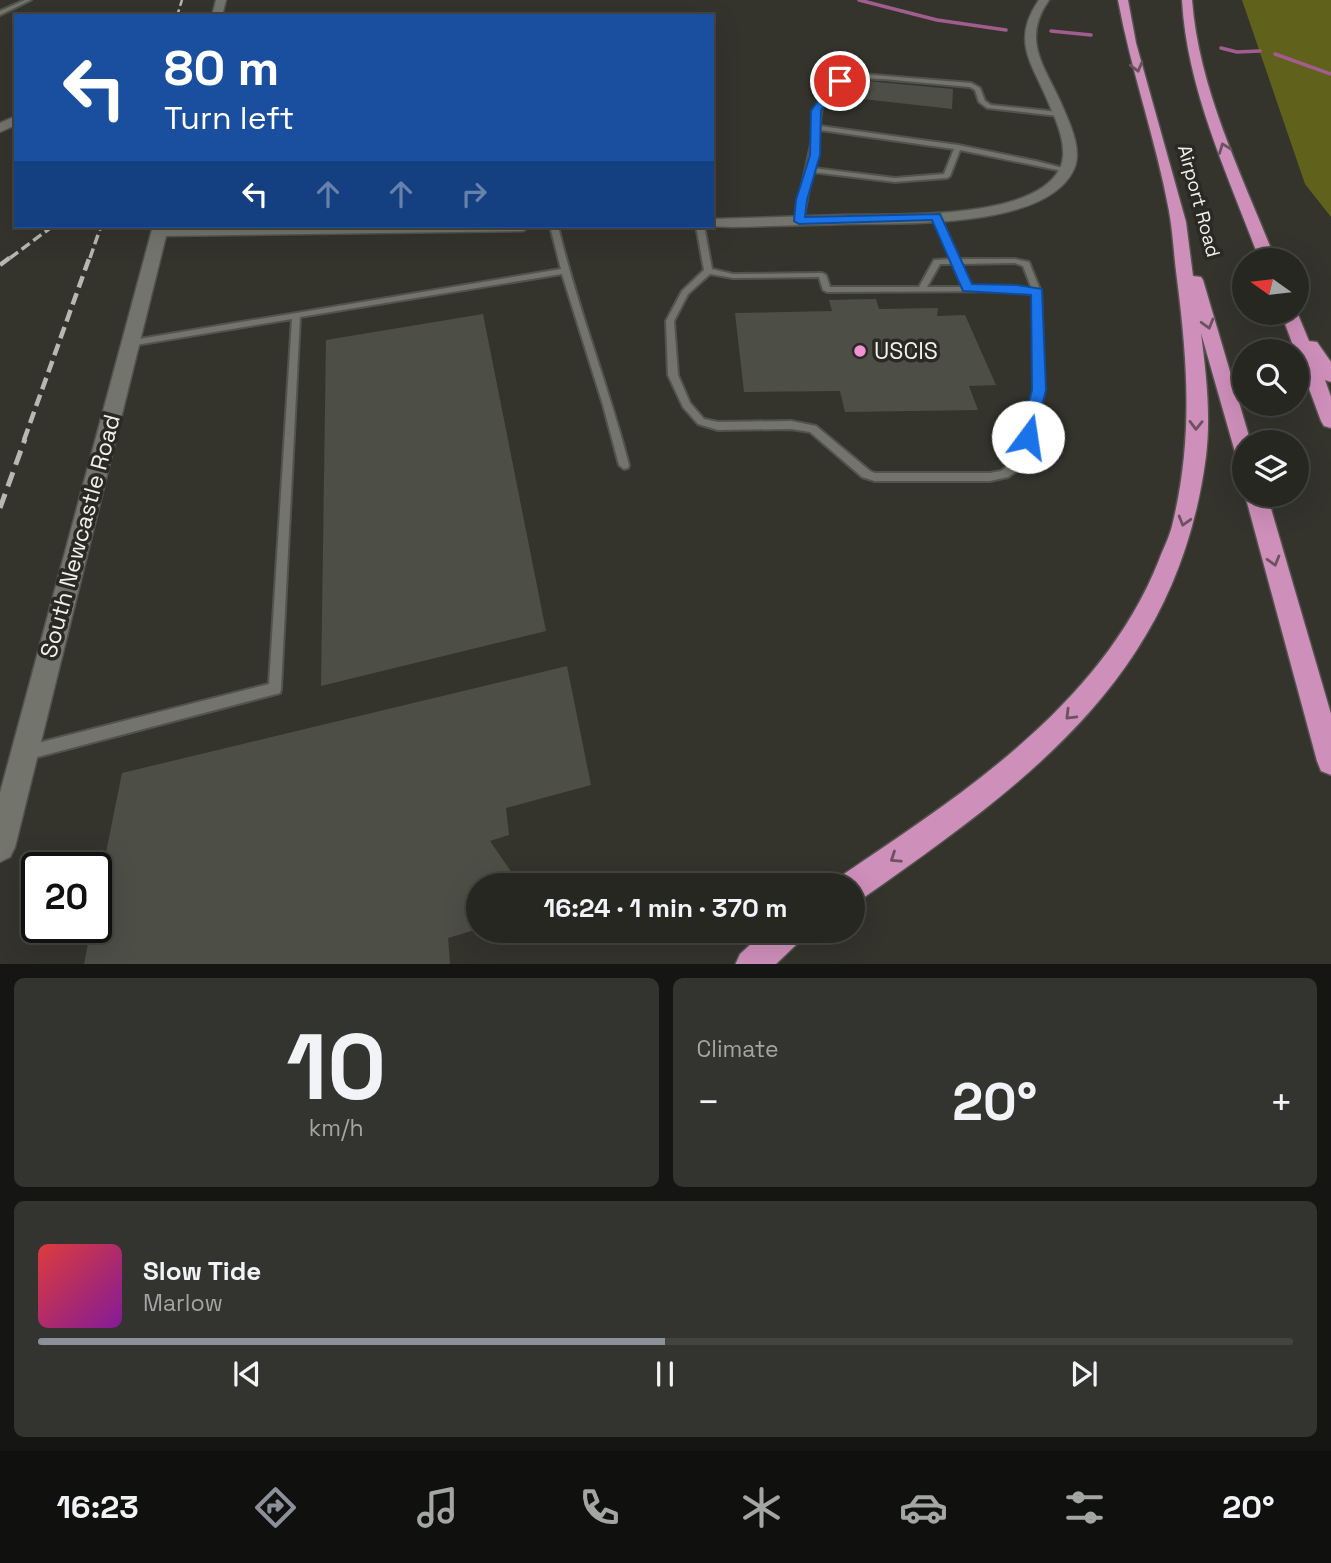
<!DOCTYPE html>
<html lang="en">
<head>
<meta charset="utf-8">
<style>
	body { margin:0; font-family:"Space Grotesk",sans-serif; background:#33332f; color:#f1f3f6; height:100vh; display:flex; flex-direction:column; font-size:26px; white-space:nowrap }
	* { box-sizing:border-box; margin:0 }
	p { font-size:23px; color:#a4a5a5 }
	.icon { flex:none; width:38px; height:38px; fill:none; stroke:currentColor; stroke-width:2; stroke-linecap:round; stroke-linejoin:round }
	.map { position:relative; height:964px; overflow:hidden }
	.side { display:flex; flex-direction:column; gap:14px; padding:14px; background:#151513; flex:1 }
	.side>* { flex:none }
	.hud { position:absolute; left:14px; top:14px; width:700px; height:214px; border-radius:0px; box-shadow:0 7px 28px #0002,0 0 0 2px #434440; background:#1a4fa0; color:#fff; overflow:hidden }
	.needle { width:46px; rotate:284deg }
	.fabs { position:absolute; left:1232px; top:248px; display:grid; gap:14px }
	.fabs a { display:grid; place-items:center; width:77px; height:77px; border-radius:50%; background:#272722; box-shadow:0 7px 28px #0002,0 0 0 2px #434440; font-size:35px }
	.speed { position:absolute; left:21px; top:852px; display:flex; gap:14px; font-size:35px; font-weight:700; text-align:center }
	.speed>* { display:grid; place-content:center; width:91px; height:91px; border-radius:50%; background:#272722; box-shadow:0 7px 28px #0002,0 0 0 2px #434440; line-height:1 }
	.speed .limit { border:4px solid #111; border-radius:10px; background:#fff; color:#111 }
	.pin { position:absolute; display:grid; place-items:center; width:60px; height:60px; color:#fff; margin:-30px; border:4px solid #fff; border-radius:50%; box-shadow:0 2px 7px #0007 }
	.me { position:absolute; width:77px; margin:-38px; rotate:14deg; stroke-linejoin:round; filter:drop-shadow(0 0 5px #0008) }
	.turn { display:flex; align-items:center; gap:24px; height:147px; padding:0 35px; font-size:32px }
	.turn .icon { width:91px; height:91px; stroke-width:2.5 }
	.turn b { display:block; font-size:49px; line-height:60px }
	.lanes { display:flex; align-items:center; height:66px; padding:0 35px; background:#0003; justify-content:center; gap:35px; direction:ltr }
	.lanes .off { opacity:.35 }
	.big { font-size:52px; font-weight:700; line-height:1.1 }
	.side .widget { flex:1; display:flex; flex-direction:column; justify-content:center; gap:10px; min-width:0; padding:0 24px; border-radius:10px; background:#33332f }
	.side .dial { align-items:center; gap:0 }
	.dial b { font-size:91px; line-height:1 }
	.song { display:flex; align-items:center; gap:21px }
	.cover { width:84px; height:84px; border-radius:10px; background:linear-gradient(135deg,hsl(0 70% 55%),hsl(290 70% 35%)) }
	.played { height:7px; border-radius:4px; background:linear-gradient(90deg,#8c9099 50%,#434440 50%) }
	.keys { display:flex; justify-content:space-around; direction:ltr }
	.heat { display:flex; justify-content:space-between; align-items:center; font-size:38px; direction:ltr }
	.side .tiles { flex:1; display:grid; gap:14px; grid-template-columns:1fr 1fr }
	.widget:last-child { grid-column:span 2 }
	.trip { position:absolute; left:466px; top:873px; width:399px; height:70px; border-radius:35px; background:#272722; box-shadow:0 7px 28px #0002,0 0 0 2px #434440; font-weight:700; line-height:70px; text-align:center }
	.tab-bar { display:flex; height:112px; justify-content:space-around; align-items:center; background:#10100e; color:#a4a5a5 }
	.tab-bar .icon { width:49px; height:49px }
	.tab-bar .current { color:#8c9099 }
	.tab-bar b { font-size:32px; color:#f1f3f6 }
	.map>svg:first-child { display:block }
	.green { fill:#60621b }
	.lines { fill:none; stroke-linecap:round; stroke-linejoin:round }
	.stream { stroke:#a15d8d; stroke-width:3.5 }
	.building { fill:#4d4e46 }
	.lane-casing { stroke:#52534d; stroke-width:4 }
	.secondary-casing { stroke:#52534d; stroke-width:3 }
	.highway-casing { stroke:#52534d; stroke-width:3 }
	.lane { fill:#73746b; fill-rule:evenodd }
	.secondary { fill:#73746b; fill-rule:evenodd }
	.highway { fill:#ce8fba; fill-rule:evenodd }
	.rail-far3 { stroke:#b7b8b2; stroke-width:2.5; stroke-dasharray:7 3.5; stroke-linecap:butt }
	.rail-far2 { stroke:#b7b8b2; stroke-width:3.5; stroke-dasharray:10 4.5; stroke-linecap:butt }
	.rail-far1 { stroke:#b7b8b2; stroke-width:4.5; stroke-dasharray:12 6; stroke-linecap:butt }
	.rail { stroke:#b7b8b2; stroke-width:5; stroke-dasharray:15 8; stroke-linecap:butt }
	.oneway { stroke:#6c525f }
	.route { fill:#1a73e8; stroke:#114b97; stroke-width:2 }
	.poi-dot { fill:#f391d6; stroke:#2a2a23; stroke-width:2.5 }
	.labels { text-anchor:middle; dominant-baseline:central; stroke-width:7; stroke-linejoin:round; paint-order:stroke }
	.far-street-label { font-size:19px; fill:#f0f1ec; stroke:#2a2a23 }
	.poi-label { font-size:23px; fill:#f0f1ec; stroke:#2a2a23; text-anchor:start }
	.street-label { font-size:23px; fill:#f0f1ec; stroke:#2a2a23 }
</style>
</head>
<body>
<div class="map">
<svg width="1331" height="965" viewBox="0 0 1331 965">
	<rect width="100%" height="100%" fill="#34342d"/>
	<polygon class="green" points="1242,0 1331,0 1331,217 1305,184"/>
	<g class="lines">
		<g class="stream">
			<polyline points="859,0 937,20 1006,30"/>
			<polyline points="1051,31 1091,35"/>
			<polyline points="1221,48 1237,52 1260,51"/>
			<polyline points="1275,54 1331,74"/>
		</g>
	</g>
	<g class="building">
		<polygon points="867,81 953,89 952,109 863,99"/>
		<polygon points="876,299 879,309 938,308 937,316 965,315 996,385 969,386 978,410 845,412 840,391 744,392 735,313 832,311 829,300"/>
		<polygon points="483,314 546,631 321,686 326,340"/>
		<polygon points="567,666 591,785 506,808 509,835 490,841 521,886 478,886 478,929 448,938 450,964 84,964 91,928 96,928 96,902 122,773"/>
	</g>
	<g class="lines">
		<defs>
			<g id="lane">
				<polygon points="25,0 31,0 0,15 0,11"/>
				<path d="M 861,74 L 971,83 L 980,88 L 985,101 L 991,105 L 1058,112 L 1061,114 L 1058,116 L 987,108 L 979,102 L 975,90 L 970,87 C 948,85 926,83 904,81 C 864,78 820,69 820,126 L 958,145 L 1036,161 L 1070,170 L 1067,172 L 960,150 L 950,176 L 947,178 L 895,182 L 812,172 L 803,221 L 796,223 L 797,209 L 812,140 L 816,108 L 819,99 L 825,91 L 839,80 ZM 820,130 L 954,149 L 944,174 L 895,178 L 813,168 Z"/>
				<path d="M 933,214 L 940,216 L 959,259 L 1015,259 L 1029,262 L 1041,292 L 1044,390 L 1033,437 L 1018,470 L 1008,477 L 990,481 L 875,481 L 862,477 L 810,432 L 791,429 L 718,430 L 698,424 L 683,407 L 668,375 L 666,321 L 682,291 L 704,270 L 696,226 L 704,226 L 712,269 L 733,274 L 822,273 L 826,275 L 830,287 L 919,287 L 934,260 L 951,259 L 932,216 ZM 1015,263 L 1023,266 L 1032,289 L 1017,287 L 971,287 L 961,264 ZM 940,264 L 953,264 L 962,287 L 927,287 ZM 710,274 L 733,278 L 819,277 L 823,290 L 827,292 L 1017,291 L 1033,294 L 1034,390 L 1023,437 L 1010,464 L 1001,471 L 990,473 L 875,473 L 870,471 L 816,426 L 791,421 L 718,422 L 704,419 L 690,403 L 678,375 L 674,321 L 688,294 Z"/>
				<path d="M 550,226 L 558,226 C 577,307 608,384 629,465 L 628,468 L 624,469 L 619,465 L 603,405 L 562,274 L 300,317 L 281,689 L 280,693 L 26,760 L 21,758 L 19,753 L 21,748 L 26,746 L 269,684 L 292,319 L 130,346 L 126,343 L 127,341 L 561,269 Z"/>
			</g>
			<g id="secondary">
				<polygon points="216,0 226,0 222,16 212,16"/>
				<path d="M 1039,0 L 1049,0 C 1021,40 1044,65 1061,103 C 1069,122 1083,149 1074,169 C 1047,229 904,223 849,224 C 810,225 771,226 732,227 L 706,226 L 712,226 L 712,219 C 755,218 798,216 841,215 C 892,214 1031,221 1059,170 C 1070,151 1057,122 1049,104 C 1033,64 1010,42 1039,0 Z"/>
				<polygon points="16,116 16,125 0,132 0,123"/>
				<polygon points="153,226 531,226 523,231 166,236 15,847 10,857 0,862 0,793"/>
			</g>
			<g id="highway">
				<path d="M 1118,0 L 1128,0 L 1136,43 L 1186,222 L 1193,276 L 1201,277 L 1203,280 L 1251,443 L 1244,443 L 1244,461 L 1237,459 L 1201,333 C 1206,373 1211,415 1206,456 C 1178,675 1031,780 863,898 L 852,902 L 852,886 L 837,886 L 841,876 C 964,793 1102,704 1159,560 C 1163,549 1169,538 1172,526 C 1193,441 1188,365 1177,279 C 1174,257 1173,233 1169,211 C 1156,140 1131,71 1118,0 Z"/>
				<path d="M 1182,0 L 1192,0 C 1199,91 1243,177 1276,261 L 1260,261 C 1229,177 1187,91 1182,0 Z"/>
				<polygon points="1297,312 1309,341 1317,342 1331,362 1331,382 1325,380 1331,397 1331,428 1324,426 1321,421 1281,313"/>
				<polygon points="1245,495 1267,495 1331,714 1331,775 1321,771 1317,761"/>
				<polygon points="765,931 804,931 799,942 775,965 735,965 740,954"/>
			</g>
		</defs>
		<use href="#lane" class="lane-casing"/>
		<use href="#secondary" class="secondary-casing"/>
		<use href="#highway" class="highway-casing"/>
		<use href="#lane" class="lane"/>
		<use href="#secondary" class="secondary"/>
		<use href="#highway" class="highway"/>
		<polyline class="rail-far3" points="177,16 182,0"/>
		<g class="rail-far2">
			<polyline points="10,258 53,226"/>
			<polyline points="90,258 101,226"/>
		</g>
		<g class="rail-far1">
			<polyline points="0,265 12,256"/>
			<polyline points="24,440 90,256"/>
		</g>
		<polyline class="rail" points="0,508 25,439"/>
	</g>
	<defs><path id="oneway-chevron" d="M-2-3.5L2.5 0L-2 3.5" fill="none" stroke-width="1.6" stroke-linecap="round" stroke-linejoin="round" transform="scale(1.75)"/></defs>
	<g class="oneway">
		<use href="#oneway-chevron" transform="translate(1137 67) rotate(75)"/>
		<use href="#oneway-chevron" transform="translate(1224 148) rotate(-111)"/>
		<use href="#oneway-chevron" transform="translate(1208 324) rotate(74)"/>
		<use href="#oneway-chevron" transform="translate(1196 425) rotate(91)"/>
		<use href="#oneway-chevron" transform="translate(1184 521) rotate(106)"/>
		<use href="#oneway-chevron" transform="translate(1274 561) rotate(74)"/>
		<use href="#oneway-chevron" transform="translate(1070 715) rotate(135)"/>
		<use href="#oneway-chevron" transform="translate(895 858) rotate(146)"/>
	</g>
	<polygon class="route" points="837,79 844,81 834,91 821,111 820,155 807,200 805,217 940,214 972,284 1017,285 1042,289 1046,390 1033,441 1028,443 1020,437 1032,390 1031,295 963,291 932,220 799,224 794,221 796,200 810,155 811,111 827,87"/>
	<circle class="poi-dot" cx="860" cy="351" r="7"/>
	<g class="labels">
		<g class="far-street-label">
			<text transform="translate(1199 201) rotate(75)">Airport Road</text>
		</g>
		<g class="poi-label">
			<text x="874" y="351">USCIS</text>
		</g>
		<g class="street-label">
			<text transform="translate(80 536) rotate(-75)">South Newcastle Road</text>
		</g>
	</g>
</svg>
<div class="fabs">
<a><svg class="needle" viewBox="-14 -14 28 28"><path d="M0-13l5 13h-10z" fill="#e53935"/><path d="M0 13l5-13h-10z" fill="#a4a5a5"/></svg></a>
<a><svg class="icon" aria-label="search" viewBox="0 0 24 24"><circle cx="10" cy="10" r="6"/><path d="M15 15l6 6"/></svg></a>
<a><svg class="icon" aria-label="layers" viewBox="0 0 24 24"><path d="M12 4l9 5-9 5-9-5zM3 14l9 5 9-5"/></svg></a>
</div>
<div class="speed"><div class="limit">20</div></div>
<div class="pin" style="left:840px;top:81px;background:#d93025"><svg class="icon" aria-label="arrive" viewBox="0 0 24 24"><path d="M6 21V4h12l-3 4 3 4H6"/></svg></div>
<svg class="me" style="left:1028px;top:437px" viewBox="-20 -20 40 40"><circle r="19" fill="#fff"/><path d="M0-13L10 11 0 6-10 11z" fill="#1a73e8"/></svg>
<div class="trip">16:24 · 1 min · 370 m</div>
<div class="hud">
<div class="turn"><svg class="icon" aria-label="left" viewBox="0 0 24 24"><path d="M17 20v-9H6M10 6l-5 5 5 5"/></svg><div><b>80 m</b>Turn left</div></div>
<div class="lanes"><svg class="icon" aria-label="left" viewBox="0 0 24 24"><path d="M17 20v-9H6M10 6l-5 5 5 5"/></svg><svg class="icon off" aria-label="ahead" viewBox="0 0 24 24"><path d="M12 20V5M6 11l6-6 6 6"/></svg><svg class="icon off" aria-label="ahead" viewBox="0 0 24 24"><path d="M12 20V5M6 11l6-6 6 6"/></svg><svg class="icon off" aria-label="right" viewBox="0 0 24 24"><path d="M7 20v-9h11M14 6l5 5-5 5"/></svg></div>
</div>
</div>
<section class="side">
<div class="tiles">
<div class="widget dial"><b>10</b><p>km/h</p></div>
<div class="widget"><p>Climate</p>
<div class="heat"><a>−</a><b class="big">20°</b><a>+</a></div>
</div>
<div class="widget">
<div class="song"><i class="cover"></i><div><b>Slow Tide</b><p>Marlow</p></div></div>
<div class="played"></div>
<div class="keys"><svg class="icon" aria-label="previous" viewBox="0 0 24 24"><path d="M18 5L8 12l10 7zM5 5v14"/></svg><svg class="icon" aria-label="pause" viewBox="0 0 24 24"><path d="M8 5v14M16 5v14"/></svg><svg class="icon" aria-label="next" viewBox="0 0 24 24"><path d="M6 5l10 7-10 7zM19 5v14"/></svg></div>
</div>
</div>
</section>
<nav class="tab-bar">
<b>16:23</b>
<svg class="icon current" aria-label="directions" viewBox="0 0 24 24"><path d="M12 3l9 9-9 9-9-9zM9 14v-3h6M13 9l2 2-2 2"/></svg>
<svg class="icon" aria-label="music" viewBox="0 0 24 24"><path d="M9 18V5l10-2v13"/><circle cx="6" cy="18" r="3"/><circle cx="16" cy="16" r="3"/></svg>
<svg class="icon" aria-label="phone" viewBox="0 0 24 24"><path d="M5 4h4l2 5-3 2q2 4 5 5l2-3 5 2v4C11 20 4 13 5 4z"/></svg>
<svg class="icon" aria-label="climate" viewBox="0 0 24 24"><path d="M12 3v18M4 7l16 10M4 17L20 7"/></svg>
<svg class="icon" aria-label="car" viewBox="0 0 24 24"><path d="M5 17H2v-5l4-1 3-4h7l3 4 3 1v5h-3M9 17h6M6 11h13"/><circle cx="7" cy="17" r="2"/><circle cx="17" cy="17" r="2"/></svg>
<svg class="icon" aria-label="filters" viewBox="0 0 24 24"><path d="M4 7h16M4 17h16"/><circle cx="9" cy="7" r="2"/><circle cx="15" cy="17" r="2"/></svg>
<b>20°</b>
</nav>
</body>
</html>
